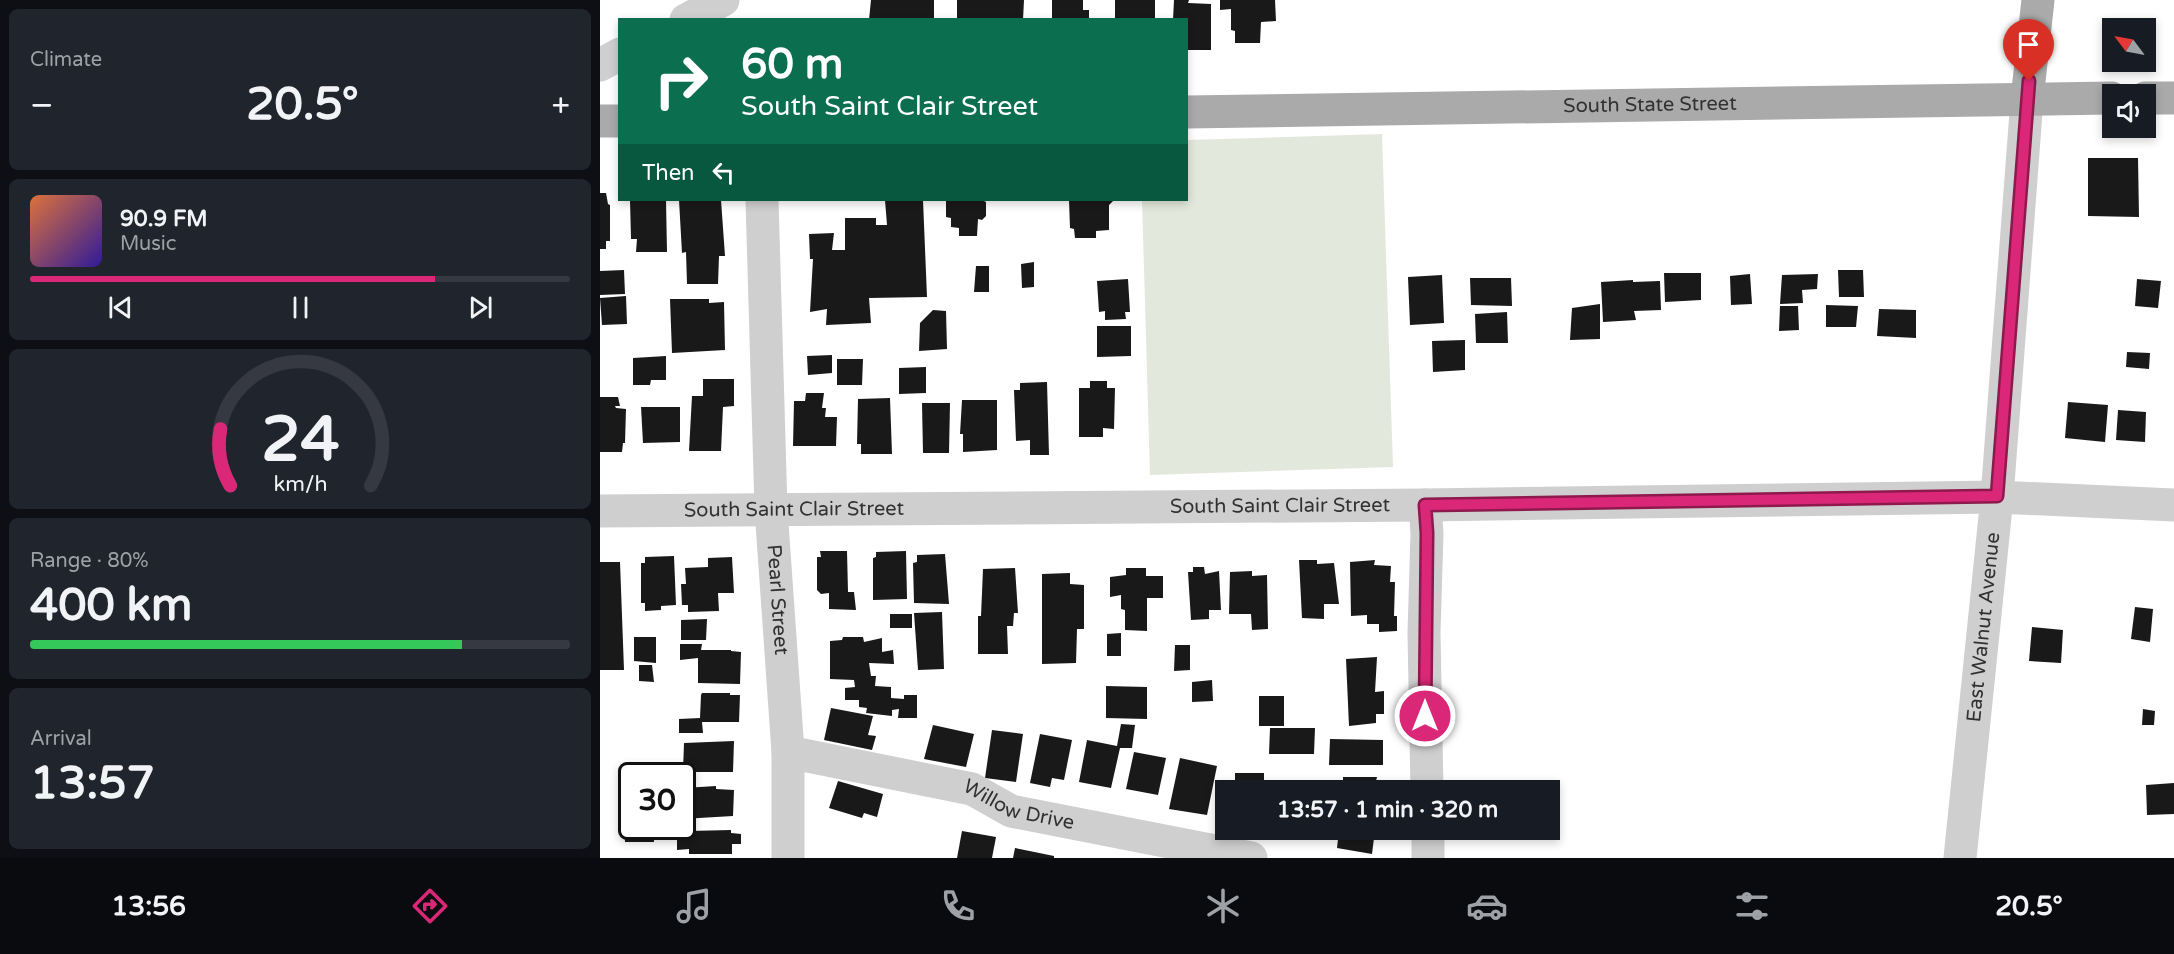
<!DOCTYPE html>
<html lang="en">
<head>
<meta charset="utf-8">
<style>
	body { margin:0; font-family:"Varela Round",sans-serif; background:#20242c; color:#f1f3f6; height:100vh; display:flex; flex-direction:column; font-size:22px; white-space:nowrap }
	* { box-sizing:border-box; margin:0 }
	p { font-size:20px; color:#9ea1a6 }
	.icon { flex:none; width:33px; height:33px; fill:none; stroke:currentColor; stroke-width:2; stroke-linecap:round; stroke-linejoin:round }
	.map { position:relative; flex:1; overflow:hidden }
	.panel { display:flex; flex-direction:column; gap:9px; padding:9px; background:#0d0f14; width:600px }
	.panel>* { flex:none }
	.top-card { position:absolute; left:18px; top:18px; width:570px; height:183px; border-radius:0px; box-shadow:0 3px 9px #0003; background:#0b6e4f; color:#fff; overflow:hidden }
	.needle { width:39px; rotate:302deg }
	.fabs { position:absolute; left:1502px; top:18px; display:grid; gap:12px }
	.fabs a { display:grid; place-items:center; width:54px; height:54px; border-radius:0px; background:#171b24; box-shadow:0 3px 9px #0003; font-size:30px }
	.speed { position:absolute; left:18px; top:762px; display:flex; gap:12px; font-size:30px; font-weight:700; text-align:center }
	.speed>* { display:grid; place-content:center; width:78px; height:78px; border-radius:50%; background:#171b24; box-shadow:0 3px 9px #0003; line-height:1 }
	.speed .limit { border:3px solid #111; border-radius:9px; background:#fff; color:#111 }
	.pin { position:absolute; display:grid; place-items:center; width:51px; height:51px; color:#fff; margin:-62px -26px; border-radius:50% 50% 50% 0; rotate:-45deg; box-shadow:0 0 6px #0007 }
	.pin .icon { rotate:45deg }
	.me { position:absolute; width:66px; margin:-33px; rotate:0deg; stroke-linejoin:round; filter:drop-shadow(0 0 4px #0008) }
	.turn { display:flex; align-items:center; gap:21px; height:126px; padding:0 24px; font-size:27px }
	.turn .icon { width:78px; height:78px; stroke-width:2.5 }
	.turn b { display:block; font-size:42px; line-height:51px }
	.then { display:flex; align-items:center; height:57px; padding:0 24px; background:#0003; gap:12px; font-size:22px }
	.big { font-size:45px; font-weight:800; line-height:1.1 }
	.panel .widget { flex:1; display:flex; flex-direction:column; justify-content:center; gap:9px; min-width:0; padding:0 21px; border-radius:9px; background:#20242c }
	.panel .dial { align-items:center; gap:0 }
	.dial svg { height:156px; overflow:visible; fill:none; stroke:#363941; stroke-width:7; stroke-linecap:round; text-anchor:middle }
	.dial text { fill:#f1f3f6; stroke:none }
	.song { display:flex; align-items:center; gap:18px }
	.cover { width:72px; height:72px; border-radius:9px; background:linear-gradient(135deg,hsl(20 70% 55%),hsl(250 70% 35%)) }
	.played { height:6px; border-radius:3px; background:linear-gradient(90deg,#db2777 75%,#363941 75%) }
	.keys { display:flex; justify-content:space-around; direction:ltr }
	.heat { display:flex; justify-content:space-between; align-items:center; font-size:33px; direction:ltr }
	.charge { height:9px; border-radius:4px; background:linear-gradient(90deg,#34c759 80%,#363941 0) }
	.trip { position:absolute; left:615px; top:780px; width:345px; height:60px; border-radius:0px; background:#171b24; box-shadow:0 3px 9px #0003; font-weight:800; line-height:60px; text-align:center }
	.tab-bar { display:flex; height:96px; justify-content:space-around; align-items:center; background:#090b0e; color:#9ea1a6 }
	.tab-bar .icon { width:42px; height:42px }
	.tab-bar .active { color:#db2777 }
	.tab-bar b { font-size:27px; color:#f1f3f6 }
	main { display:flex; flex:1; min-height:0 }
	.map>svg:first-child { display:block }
	.green { fill:#e3e8dc }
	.building { fill:#191919 }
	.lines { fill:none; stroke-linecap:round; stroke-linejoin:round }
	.minor { stroke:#cfcfcf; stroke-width:33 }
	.major { stroke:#aaa; stroke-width:33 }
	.route-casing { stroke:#8e194d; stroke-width:15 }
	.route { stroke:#db2777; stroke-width:10 }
	.labels { text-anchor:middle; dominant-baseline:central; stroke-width:6; stroke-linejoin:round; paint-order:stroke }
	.street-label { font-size:20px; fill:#323232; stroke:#fff }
</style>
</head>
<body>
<main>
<section class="panel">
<div class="widget"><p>Climate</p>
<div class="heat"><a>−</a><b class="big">20.5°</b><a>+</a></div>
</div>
<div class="widget">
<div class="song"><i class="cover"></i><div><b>90.9 FM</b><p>Music</p></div></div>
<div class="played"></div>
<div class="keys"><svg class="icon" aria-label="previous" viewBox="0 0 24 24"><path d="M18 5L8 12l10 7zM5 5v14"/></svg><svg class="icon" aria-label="pause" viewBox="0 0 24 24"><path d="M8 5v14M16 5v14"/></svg><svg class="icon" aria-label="next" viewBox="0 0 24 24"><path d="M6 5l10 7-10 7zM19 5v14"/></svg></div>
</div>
<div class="widget dial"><svg viewBox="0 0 100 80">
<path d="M14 69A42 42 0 1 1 86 69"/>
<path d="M14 69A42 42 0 0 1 9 40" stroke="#db2777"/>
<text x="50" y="56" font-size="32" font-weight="700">24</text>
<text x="50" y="72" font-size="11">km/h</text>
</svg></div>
<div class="widget"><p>Range · 80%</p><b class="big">400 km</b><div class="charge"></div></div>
<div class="widget"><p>Arrival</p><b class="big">13:57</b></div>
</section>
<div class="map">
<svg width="1574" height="858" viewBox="0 0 1574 858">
	<rect width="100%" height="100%" fill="#fff"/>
	<polygon class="green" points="782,134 793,467 550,475 542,200 586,200 587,140"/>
	<g class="building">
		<polygon points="271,0 334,0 334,20 269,20"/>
		<polygon points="357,0 424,0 423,20 357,20"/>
		<polygon points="452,0 483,0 483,10 489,10 489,20 452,20"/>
		<rect x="515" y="0" width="40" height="20"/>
		<polygon points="574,0 589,0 588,3 611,4 611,50 586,50 586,20 573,20"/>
		<polygon points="620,0 675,0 676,21 661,22 660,43 635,43 635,31 631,30 631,9 620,10"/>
		<polygon points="1488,158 1538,158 1539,217 1488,216"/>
		<polygon points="0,193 6,193 8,204 10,205 10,241 6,241 6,249 0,249"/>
		<polygon points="30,200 66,200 67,252 36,252 37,239 31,239"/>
		<polygon points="79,200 121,200 125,256 119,256 118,284 87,284 86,252 82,253"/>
		<polygon points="285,200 323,200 327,297 269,298 271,323 226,325 227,309 210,312 213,259 210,259 209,234 234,233 232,250 245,250 245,218 276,218 276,225 287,225"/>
		<polygon points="346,200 382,200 386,202 386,216 382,220 378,219 377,236 359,236 359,228 351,227 351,218 346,217"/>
		<polygon points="469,200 514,200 509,205 509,230 496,231 496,238 475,238 474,229 470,228"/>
		<polygon points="434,262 434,287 422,288 421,264"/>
		<polygon points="376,266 389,266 389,292 374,292"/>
		<polygon points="24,270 25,294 0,295 0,271"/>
		<polygon points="1238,270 1263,270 1264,297 1239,297"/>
		<polygon points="1064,273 1101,273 1101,300 1065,302"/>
		<polygon points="1150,274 1152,304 1131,305 1130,276"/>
		<polygon points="1218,274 1217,289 1202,290 1203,303 1180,304 1182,275"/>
		<polygon points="842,275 844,323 810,325 808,277"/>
		<polygon points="870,278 911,278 912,306 871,305"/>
		<polygon points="528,279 530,312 525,312 526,319 505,320 505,311 499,312 497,281"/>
		<polygon points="1537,279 1561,281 1558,308 1535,306"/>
		<polygon points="1033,280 1033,282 1060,281 1061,310 1034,311 1036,320 1003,322 1001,282"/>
		<polygon points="26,296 27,324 2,325 0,298"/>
		<polygon points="70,299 109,299 109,303 124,302 125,350 72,353"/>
		<polygon points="1000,304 1000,339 970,340 972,308"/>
		<polygon points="1226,305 1258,306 1256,327 1226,327"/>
		<polygon points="1180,306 1198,306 1199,330 1179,331"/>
		<polygon points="1279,309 1316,310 1316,338 1277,336"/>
		<polygon points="333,310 346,311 347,349 319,351 320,323"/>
		<polygon points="907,312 908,343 876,343 875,314"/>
		<polygon points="497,326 531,326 531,356 497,357"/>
		<polygon points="865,340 865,370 833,372 832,341"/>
		<polygon points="1527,352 1550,353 1549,369 1526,367"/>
		<polygon points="232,355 232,373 208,375 207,356"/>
		<polygon points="66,356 66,380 51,380 50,385 33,385 33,358"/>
		<polygon points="237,359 263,359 262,385 237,385"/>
		<polygon points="326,367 326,393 299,394 299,368"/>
		<polygon points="103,379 134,379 134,406 123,407 121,451 89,451 92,396 103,396"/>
		<polygon points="490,381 507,381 507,388 515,388 514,429 503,428 503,437 479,437 479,388 490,388"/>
		<polygon points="447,382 449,455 430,455 430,440 416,441 414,390 420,390 420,383"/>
		<polygon points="206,393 224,393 222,408 226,408 225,417 237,417 236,446 193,446 194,401 205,401"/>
		<polygon points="0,397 18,397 20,406 15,406 16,408 26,409 25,443 23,443 22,452 0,452"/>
		<polygon points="290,398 292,454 261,454 261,444 257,444 258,399"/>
		<polygon points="362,400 397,400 397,450 363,452 363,434 360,434"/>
		<polygon points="1468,402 1508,405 1505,442 1465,438"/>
		<polygon points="322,403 350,403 349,453 323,453"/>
		<polygon points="41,407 80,407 80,442 43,443"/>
		<polygon points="1518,410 1546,412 1545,442 1516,440"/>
		<polygon points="220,551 247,551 248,592 254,592 256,610 229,609 229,593 221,594 217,590 217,557 221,557"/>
		<polygon points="306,551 307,599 273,600 273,558 276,557 276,552"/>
		<polygon points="345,554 349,604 314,603 313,563 317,562 317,555"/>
		<polygon points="74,556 76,605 61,606 61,610 45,611 45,603 41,603 41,563 45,563 45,557"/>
		<polygon points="132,557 134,593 118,593 119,611 88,612 88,605 82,605 81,584 86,584 85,568 108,567 108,558"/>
		<polygon points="699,560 717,560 717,564 734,563 739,604 724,604 724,619 702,618"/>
		<polygon points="775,560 774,565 791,566 790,582 795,582 794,616 797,616 797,631 779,632 779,624 767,624 767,615 751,616 750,562"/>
		<polygon points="0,562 20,562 24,670 0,670"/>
		<polygon points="593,567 604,567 605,574 619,571 621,610 609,610 609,619 591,620 588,572 593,572"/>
		<polygon points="415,568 418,613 414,613 413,626 407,626 408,654 378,654 378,616 381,616 383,569"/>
		<polygon points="526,568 546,568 546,576 563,576 563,598 547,598 547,631 525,630 525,610 521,609 521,595 510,597 510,577 526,575"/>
		<polygon points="652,571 652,576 667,575 668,629 652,630 651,614 629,614 630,572"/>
		<polygon points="470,573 470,584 484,585 484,629 477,629 476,663 442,664 442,574"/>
		<polygon points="1535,607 1553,609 1550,642 1531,639"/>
		<polygon points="342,612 344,669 318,670 314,613"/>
		<rect x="290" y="614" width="22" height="14"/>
		<polygon points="107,619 106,640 81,640 81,620"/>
		<polygon points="1432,627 1463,630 1461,663 1429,661"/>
		<polygon points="521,633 521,656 507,656 507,634"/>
		<polygon points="34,637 56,637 56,663 34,661"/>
		<polygon points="243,637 263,637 264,642 282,638 282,652 293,650 294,664 269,663 271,676 276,676 275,686 291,687 291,698 304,699 304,695 317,695 317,718 298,718 299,709 292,710 292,716 266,713 267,708 259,707 259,700 245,700 245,688 255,687 254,680 230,679 230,641 242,640"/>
		<polygon points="80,644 102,644 101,650 131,650 131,651 141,652 140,684 98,683 98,658 80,660"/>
		<polygon points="575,645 590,645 590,670 574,671"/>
		<polygon points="777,657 775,692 784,691 784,714 776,714 776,723 749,726 746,659"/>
		<polygon points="39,665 52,665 54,682 39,681"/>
		<polygon points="612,680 613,701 592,702 592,682"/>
		<polygon points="506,686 547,687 547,719 506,718"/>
		<polygon points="102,693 130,693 130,695 140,695 139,722 102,722 103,733 79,733 79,719 100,718 101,695"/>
		<rect x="659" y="696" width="25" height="30"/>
		<polygon points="231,708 273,716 268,735 276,736 272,750 224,740"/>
		<polygon points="1543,709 1555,711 1554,725 1542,725"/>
		<polygon points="521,724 535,725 532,748 520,748 511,788 479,782 487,740 517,746"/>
		<polygon points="333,725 374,734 366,767 324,759"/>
		<polygon points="670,728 715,728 714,754 669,754"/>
		<polygon points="392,730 423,734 416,782 385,778"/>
		<polygon points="440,734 472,740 464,780 452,778 450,787 430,783"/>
		<polygon points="730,739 783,740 783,765 729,765"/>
		<polygon points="134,741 133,772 83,772 84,743"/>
		<polygon points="534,752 566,758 558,795 526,789"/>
		<polygon points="580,758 617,766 607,815 569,809"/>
		<rect x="635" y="773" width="29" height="17"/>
		<polygon points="743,777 777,777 776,781 786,781 786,790 743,790"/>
		<polygon points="238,781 283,794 277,817 264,813 262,818 229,808"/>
		<polygon points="1574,783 1574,814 1547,815 1546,785"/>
		<polygon points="116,786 116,789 134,790 133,816 82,819 84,788"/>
		<polygon points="24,824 32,824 32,826 54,826 54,842 25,842"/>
		<polygon points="131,830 131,833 141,834 141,844 132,844 132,854 89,854 89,849 77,850 77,835 89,835 89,831"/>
		<polygon points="680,830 711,830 710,838 679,835"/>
		<polygon points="739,830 775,830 772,854 737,848"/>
		<polygon points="362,831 396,837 392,858 357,858"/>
		<polygon points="415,848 454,856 454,858 413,858"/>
	</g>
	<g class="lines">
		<g class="minor">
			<polyline points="86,20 123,0"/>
			<polyline points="0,65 20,54"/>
			<path id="s1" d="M 162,200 L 171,509 L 188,752 L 188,858"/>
			<polyline points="825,505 827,533 824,633 827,790"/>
			<path id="s2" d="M 0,511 L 825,505 L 1397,497 L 1574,505"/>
			<path id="s3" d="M 188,752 L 372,789 L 411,811 L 651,858"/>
			<polyline points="828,830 828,858"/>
			<path id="s4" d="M 1360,858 L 1397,497 L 1427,99"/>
		</g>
		<g class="major">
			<polyline points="1545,98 1574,98"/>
			<polyline points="1427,99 1438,0"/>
			<path id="s5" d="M 586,112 L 1512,98"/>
			<polyline points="0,121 20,121"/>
		</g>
	</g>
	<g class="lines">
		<defs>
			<polyline id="route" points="825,716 827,533 825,505 1397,496 1429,81"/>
		</defs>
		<use href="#route" class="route-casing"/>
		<use href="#route" class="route"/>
	</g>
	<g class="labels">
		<g class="street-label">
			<text stroke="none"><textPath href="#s5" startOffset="464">South State Street</textPath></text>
			<text stroke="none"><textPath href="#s2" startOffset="680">South Saint Clair Street</textPath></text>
			<text stroke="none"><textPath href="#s2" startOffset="194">South Saint Clair Street</textPath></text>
			<text stroke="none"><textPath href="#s1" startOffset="400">Pearl Street</textPath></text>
			<text stroke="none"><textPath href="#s4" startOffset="232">East Walnut Avenue</textPath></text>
			<text stroke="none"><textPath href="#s3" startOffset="238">Willow Drive</textPath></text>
		</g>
	</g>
</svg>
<div class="fabs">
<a><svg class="needle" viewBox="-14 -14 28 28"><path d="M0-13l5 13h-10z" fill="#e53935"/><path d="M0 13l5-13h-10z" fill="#9ea1a6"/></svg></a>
<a><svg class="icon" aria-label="sound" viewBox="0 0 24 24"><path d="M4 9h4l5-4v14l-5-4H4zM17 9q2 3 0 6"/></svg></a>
</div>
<div class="speed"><div class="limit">30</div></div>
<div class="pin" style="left:1429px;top:81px;background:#d93025"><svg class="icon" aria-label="arrive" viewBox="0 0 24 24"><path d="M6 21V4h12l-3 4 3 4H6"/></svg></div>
<svg class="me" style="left:825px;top:716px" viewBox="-20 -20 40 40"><circle r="17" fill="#db2777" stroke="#fff" stroke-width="3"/><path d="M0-11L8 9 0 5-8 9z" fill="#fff"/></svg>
<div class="trip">13:57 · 1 min · 320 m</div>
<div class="top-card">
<div class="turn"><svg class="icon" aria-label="right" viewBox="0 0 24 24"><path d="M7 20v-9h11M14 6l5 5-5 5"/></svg><div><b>60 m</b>South Saint Clair Street</div></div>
<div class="then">Then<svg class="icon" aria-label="left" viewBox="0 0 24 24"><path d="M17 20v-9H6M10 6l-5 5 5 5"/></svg></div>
</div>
</div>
</main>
<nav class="tab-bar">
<b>13:56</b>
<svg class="icon active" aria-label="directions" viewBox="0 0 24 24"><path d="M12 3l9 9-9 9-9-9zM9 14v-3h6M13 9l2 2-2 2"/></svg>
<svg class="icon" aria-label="music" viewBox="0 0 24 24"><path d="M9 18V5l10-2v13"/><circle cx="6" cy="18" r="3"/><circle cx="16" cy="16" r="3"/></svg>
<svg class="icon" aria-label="phone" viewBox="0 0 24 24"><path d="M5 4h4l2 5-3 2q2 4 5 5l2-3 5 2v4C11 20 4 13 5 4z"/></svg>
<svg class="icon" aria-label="climate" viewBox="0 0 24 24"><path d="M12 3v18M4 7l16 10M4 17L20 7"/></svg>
<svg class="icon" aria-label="car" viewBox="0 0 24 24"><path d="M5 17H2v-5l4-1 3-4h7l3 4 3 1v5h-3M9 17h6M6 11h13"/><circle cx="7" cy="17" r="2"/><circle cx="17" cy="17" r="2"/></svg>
<svg class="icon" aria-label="filters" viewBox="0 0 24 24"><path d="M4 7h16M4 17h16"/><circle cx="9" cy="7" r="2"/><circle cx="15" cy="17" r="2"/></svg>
<b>20.5°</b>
</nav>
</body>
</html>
